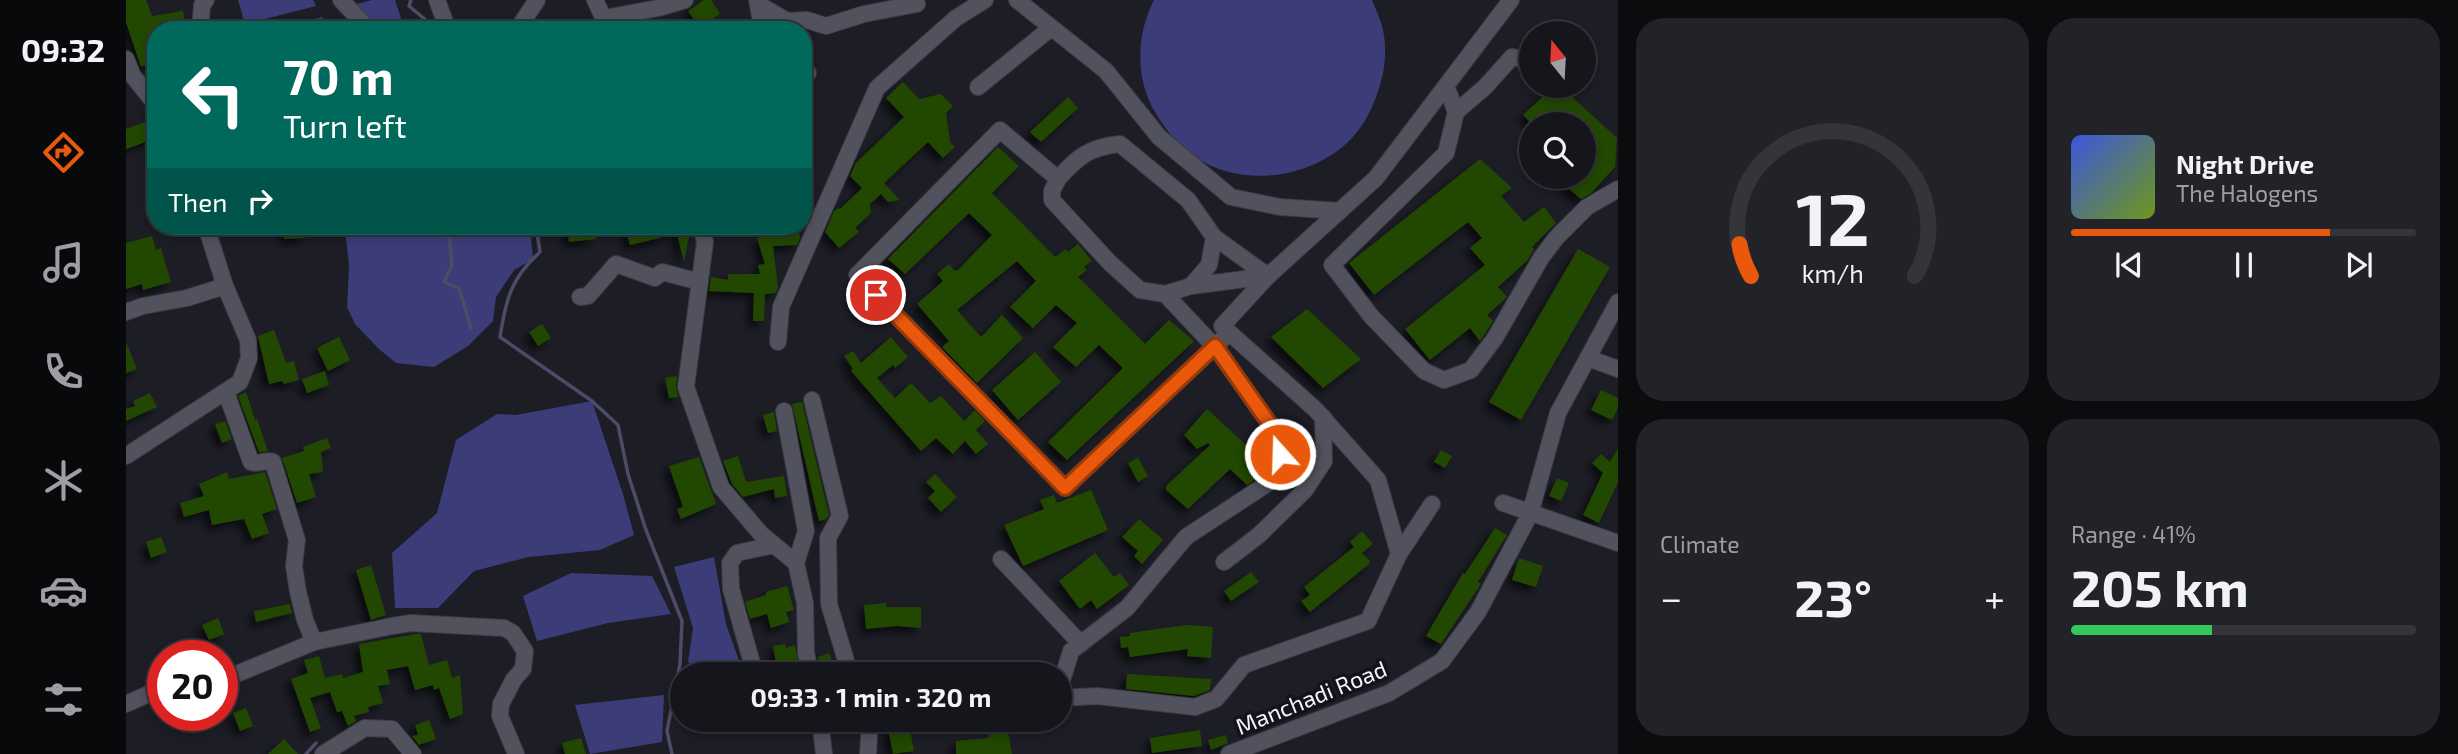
<!DOCTYPE html>
<html lang="en">
<head>
<meta charset="utf-8">
<style>
	body { margin:0; font-family:"Exo 2",sans-serif; background:#222329; color:#f1f3f6; height:100vh; display:flex; flex-direction:column; font-size:26px; white-space:nowrap }
	* { box-sizing:border-box; margin:0 }
	p { font-size:23px; color:#9d9fa3 }
	.icon { flex:none; width:38px; height:38px; fill:none; stroke:currentColor; stroke-width:2; stroke-linecap:round; stroke-linejoin:round }
	.map { position:relative; flex:1; overflow:hidden }
	.sheet { display:flex; flex-direction:column; gap:18px; padding:18px; background:#0c0c0f; width:840px }
	.sheet>* { flex:none }
	.banner { position:absolute; left:21px; top:21px; width:665px; height:214px; border-radius:28px; box-shadow:0 4px 10px #0003,0 0 0 2px #34353b; background:#00695c; color:#fff; overflow:hidden }
	.needle { width:46px; rotate:342deg }
	.tools { position:absolute; left:1393px; top:21px; display:grid; gap:14px }
	.tools a { display:grid; place-items:center; width:77px; height:77px; border-radius:50%; background:#15161c; box-shadow:0 4px 10px #0003,0 0 0 2px #34353b; font-size:35px }
	.speed { position:absolute; left:21px; top:640px; display:flex; gap:14px; font-size:35px; font-weight:700; text-align:center }
	.speed>* { display:grid; place-content:center; width:91px; height:91px; border-radius:50%; background:#15161c; box-shadow:0 4px 10px #0003,0 0 0 2px #34353b; line-height:1 }
	.speed .limit { border:10px solid #d22; background:#fff; color:#111 }
	.pin { position:absolute; display:grid; place-items:center; width:60px; height:60px; color:#fff; margin:-30px; border:4px solid #fff; border-radius:50%; box-shadow:0 2px 7px #0007 }
	.me { position:absolute; width:77px; margin:-38px; rotate:340deg; stroke-linejoin:round; filter:drop-shadow(0 0 5px #0008) }
	.turn { display:flex; align-items:center; gap:24px; height:147px; padding:0 21px; font-size:32px }
	.turn .icon { width:91px; height:91px; stroke-width:2.5 }
	.turn b { display:block; font-size:49px; line-height:60px }
	.then { display:flex; align-items:center; height:66px; padding:0 21px; background:#0003; gap:14px; font-size:26px }
	.big { font-size:52px; font-weight:700; line-height:1.1 }
	.sheet .widget { flex:1; display:flex; flex-direction:column; justify-content:center; gap:10px; min-width:0; padding:0 24px; border-radius:28px; background:#222329 }
	.sheet .dial { align-items:center; gap:0 }
	.dial svg { height:182px; overflow:visible; fill:none; stroke:#34353b; stroke-width:7; stroke-linecap:round; text-anchor:middle }
	.dial text { fill:#f1f3f6; stroke:none }
	.song { display:flex; align-items:center; gap:21px }
	.cover { width:84px; height:84px; border-radius:10px; background:linear-gradient(135deg,hsl(230 70% 55%),hsl(80 70% 35%)) }
	.played { height:7px; border-radius:4px; background:linear-gradient(90deg,#ea580c 75%,#34353b 75%) }
	.keys { display:flex; justify-content:space-around; direction:ltr }
	.heat { display:flex; justify-content:space-between; align-items:center; font-size:38px; direction:ltr }
	.charge { height:10px; border-radius:5px; background:linear-gradient(90deg,#34c759 41%,#34353b 0) }
	.sheet .tiles { flex:1; display:grid; gap:18px; grid-template-columns:repeat(2,1fr) }
	.trip { position:absolute; left:544px; top:662px; width:402px; height:70px; border-radius:35px; background:#15161c; box-shadow:0 4px 10px #0003,0 0 0 2px #34353b; font-weight:700; line-height:70px; text-align:center }
	main { display:flex; flex:1; min-height:0 }
	.dock { display:flex; flex-direction:column; width:126px; justify-content:space-around; align-items:center; background:#08090b; color:#9d9fa3 }
	.dock .icon { width:49px; height:49px }
	.dock .selected { color:#ea580c }
	.dock b { font-size:32px; color:#f1f3f6 }
	.map>svg:first-child { display:block }
	.green { fill:#3c3d78 }
	.lines { fill:none; stroke-linecap:round; stroke-linejoin:round }
	.stream { stroke:#4e4b67; stroke-width:3.5 }
	.building { fill:#244700; filter:url(#shadow) }
	.minor-casing { stroke:#3a3b42; stroke-width:18 }
	.minor { stroke:#51525d; stroke-width:16 }
	.route-casing { stroke:#983908; stroke-width:18 }
	.route { stroke:#ea580c; stroke-width:12 }
	.labels { text-anchor:middle; dominant-baseline:central; stroke-width:7; stroke-linejoin:round; paint-order:stroke }
	.street-label { font-size:23px; fill:#f3f4fa; stroke:#13131c }
</style>
</head>
<body>
<main>
<nav class="dock">
<b>09:32</b>
<svg class="icon selected" aria-label="directions" viewBox="0 0 24 24"><path d="M12 3l9 9-9 9-9-9zM9 14v-3h6M13 9l2 2-2 2"/></svg>
<svg class="icon" aria-label="music" viewBox="0 0 24 24"><path d="M9 18V5l10-2v13"/><circle cx="6" cy="18" r="3"/><circle cx="16" cy="16" r="3"/></svg>
<svg class="icon" aria-label="phone" viewBox="0 0 24 24"><path d="M5 4h4l2 5-3 2q2 4 5 5l2-3 5 2v4C11 20 4 13 5 4z"/></svg>
<svg class="icon" aria-label="climate" viewBox="0 0 24 24"><path d="M12 3v18M4 7l16 10M4 17L20 7"/></svg>
<svg class="icon" aria-label="car" viewBox="0 0 24 24"><path d="M5 17H2v-5l4-1 3-4h7l3 4 3 1v5h-3M9 17h6M6 11h13"/><circle cx="7" cy="17" r="2"/><circle cx="17" cy="17" r="2"/></svg>
<svg class="icon" aria-label="filters" viewBox="0 0 24 24"><path d="M4 7h16M4 17h16"/><circle cx="9" cy="7" r="2"/><circle cx="15" cy="17" r="2"/></svg>
</nav>
<div class="map">
<svg width="1492" height="754" viewBox="0 0 1492 754">
	<defs>
		<filter id="shadow"><feDropShadow dx="-5.5" dy="5.5" stdDeviation="3.5" flood-color="#0009"/></filter>
	</defs>
	<rect width="100%" height="100%" fill="#1c1d25"/>
	<g class="green">
		<polygon points="112,0 187,0 190,6 119,24"/>
		<polygon points="246,0 269,0 279,30 248,30 231,4"/>
		<path d="M 1028,0 L 1246,0 C 1250,10 1255,20 1257,30 C 1261,49 1259,71 1253,88 C 1247,108 1237,128 1221,143 C 1181,179 1118,187 1072,159 C 1053,148 1040,130 1029,112 C 1009,78 1010,35 1028,0 Z"/>
		<polygon points="197,17 194,30 140,30"/>
		<polygon points="224,226 404,226 407,259 388,270 370,297 367,321 342,346 308,367 270,363 253,349 229,324 221,307 223,266 220,238"/>
		<polygon points="466,401 497,494 508,535 474,550 403,557 348,571 312,608 269,608 266,553 311,513 330,440 371,414 390,415"/>
		<polygon points="588,557 600,624 615,666 608,674 579,674 562,662 567,628 548,567"/>
		<polygon points="445,573 526,576 545,614 482,623 411,641 397,596"/>
		<polygon points="538,695 536,742 464,754 449,705"/>
	</g>
	<g class="lines">
		<g class="stream">
			<polyline points="285,0 283,6 312,30"/>
			<polyline points="322,226 326,265 318,282 333,288 345,328"/>
			<path d="M 410,226 L 414,252 C 385,278 380,299 374,337 L 466,401 L 492,425 L 502,474 L 520,530 L 556,621 L 554,664 L 541,731 L 546,754"/>
			<polyline points="180,754 190,743"/>
		</g>
	</g>
	<g class="building">
		<polygon points="0,0 20,0 26,16 57,11 60,30 30,30 30,60 15,67 0,22"/>
		<polygon points="578,0 585,0 594,14 574,28 562,11"/>
		<polygon points="777,82 793,99 815,94 827,106 820,113 824,142 829,147 817,158 802,142 758,183 774,200 762,202 755,194 744,204 745,213 729,228 733,232 713,248 699,232 708,211 713,208 714,209 736,188 724,176 730,163 778,117 760,98"/>
		<polygon points="1428,86 1442,86 1448,93 1445,96 1491,138 1489,167 1465,193 1455,199 1429,177 1458,177 1458,124 1406,124 1397,115"/>
		<polygon points="942,97 952,108 915,142 904,132"/>
		<polygon points="30,118 30,138 0,149 0,129"/>
		<polygon points="872,147 893,166 866,193 929,257 940,249 942,252 952,244 966,261 958,267 961,270 952,277 1019,344 1043,320 1068,341 941,460 922,442 997,368 973,345 950,367 927,347 951,323 930,305 907,328 884,307 910,281 891,261 831,310 855,337 876,315 897,338 851,383 816,347 823,341 791,304 817,281 811,274 823,264 829,271 832,270 866,235 843,213 779,274 762,259"/>
		<polygon points="1354,159 1386,188 1375,196 1398,222 1418,207 1430,223 1406,247 1408,249 1402,260 1372,287 1381,297 1361,315 1367,321 1354,341 1344,328 1304,360 1279,329 1359,265 1344,248 1356,238 1342,222 1248,295 1223,263"/>
		<polygon points="158,226 179,226 179,238 158,239"/>
		<polygon points="441,226 468,226 470,239 443,242"/>
		<polygon points="499,226 565,226 558,262 550,230 534,238 504,245"/>
		<polygon points="672,226 674,238 671,245 647,246 652,287 650,293 639,294 638,321 627,321 628,293 583,291 585,277 602,280 602,274 634,274 632,265 639,264 631,238 650,233 650,227"/>
		<polygon points="26,236 30,250 35,248 45,282 17,290 16,284 0,289 0,243"/>
		<polygon points="1452,249 1484,267 1395,420 1363,402"/>
		<polygon points="1181,309 1235,359 1197,388 1145,337"/>
		<polygon points="416,324 425,338 412,346 403,332"/>
		<polygon points="148,330 160,363 168,361 173,380 158,384 156,381 143,384 132,336"/>
		<polygon points="213,337 224,360 202,371 191,348"/>
		<polygon points="765,337 782,357 769,368 767,365 751,378 769,398 785,383 804,403 815,396 838,421 849,410 859,421 850,430 862,444 850,454 839,441 827,454 810,438 795,451 725,371 727,369 718,356 727,351 735,363"/>
		<polygon points="0,342 11,369 0,373"/>
		<polygon points="909,352 935,382 892,420 866,390"/>
		<polygon points="199,371 203,385 181,393 176,379"/>
		<polygon points="551,376 550,386 552,397 543,398 539,378"/>
		<polygon points="1475,390 1492,398 1492,408 1486,420 1465,410"/>
		<polygon points="120,392 129,420 131,419 142,451 133,452 112,396"/>
		<polygon points="24,393 31,407 0,421 0,409 9,406 7,401"/>
		<polygon points="676,402 703,515 700,519 693,521 666,404"/>
		<polygon points="1081,409 1143,466 1143,470 1121,485 1104,469 1062,509 1040,490 1040,486 1084,445 1082,443 1071,449 1058,435"/>
		<polygon points="648,412 651,431 642,433 637,415"/>
		<polygon points="99,421 106,439 96,443 89,424"/>
		<polygon points="201,438 205,448 195,452 197,472 183,474 190,497 171,503 156,458 178,451 177,447"/>
		<polygon points="1492,449 1492,482 1473,523 1457,515 1477,473 1466,463 1475,454 1484,462"/>
		<polygon points="1315,450 1326,456 1319,468 1308,462"/>
		<polygon points="612,456 620,482 658,476 661,496 649,498 648,489 617,497 606,484 597,461"/>
		<polygon points="573,457 590,504 555,519 551,509 557,507 543,466"/>
		<polygon points="1012,458 1022,476 1012,482 1002,463"/>
		<polygon points="101,472 103,479 139,472 151,509 136,514 143,533 126,539 118,519 86,525 83,510 58,517 54,503 78,496 73,484"/>
		<polygon points="809,474 831,497 815,512 802,498 809,491 800,482"/>
		<polygon points="1431,478 1443,483 1435,501 1423,496"/>
		<polygon points="965,490 982,530 897,566 878,525 918,509 914,500 928,495 931,503"/>
		<polygon points="1013,519 1037,540 1016,564 1008,556 1012,551 996,537"/>
		<polygon points="1369,528 1381,535 1352,582 1355,584 1315,644 1300,636 1337,573 1339,574"/>
		<polygon points="1236,531 1247,544 1236,553 1244,561 1243,564 1184,612 1175,601 1184,595 1178,587 1228,547 1224,542"/>
		<polygon points="35,537 41,552 25,558 20,542"/>
		<polygon points="969,553 988,577 994,573 1003,585 971,609 965,600 954,609 933,581"/>
		<polygon points="1393,558 1417,566 1410,587 1386,580"/>
		<polygon points="245,565 260,615 245,620 230,570"/>
		<polygon points="1125,572 1133,582 1105,601 1098,591"/>
		<polygon points="661,586 668,610 660,612 663,622 645,628 641,614 624,619 619,602 640,595 640,592"/>
		<polygon points="760,603 760,607 795,607 795,628 771,626 740,629 738,605"/>
		<polygon points="164,604 166,613 130,622 128,611"/>
		<polygon points="92,618 98,634 83,640 76,625"/>
		<polygon points="1060,625 1087,627 1085,658 1061,656 1062,649 1004,657 1002,647 995,648 994,637 1004,636 1004,633"/>
		<polygon points="290,634 295,634 303,665 321,660 326,678 334,675 337,714 324,719 313,688 308,690 307,685 289,690 282,666 261,670 264,684 252,686 257,703 242,707 243,712 228,716 230,721 222,726 216,711 211,712 204,692 184,698 195,728 184,732 165,679 182,673 178,660 193,656 199,678 216,674 217,678 237,672 233,644"/>
		<polygon points="659,644 660,648 669,645 674,671 659,674 655,662 650,663 647,646"/>
		<polygon points="703,653 710,671 695,674 692,657"/>
		<polygon points="1001,674 1085,679 1084,690 1068,696 1000,689"/>
		<polygon points="120,708 127,726 114,731 107,713"/>
		<polygon points="303,720 310,739 293,745 286,736 292,735 289,725"/>
		<polygon points="783,724 788,751 767,754 762,728"/>
		<polygon points="1074,730 1076,746 1026,753 1024,738"/>
		<polygon points="882,732 886,754 830,754 830,741 863,738 862,735"/>
		<polygon points="1100,735 1102,743 1085,750 1082,740"/>
		<polygon points="455,738 460,754 439,754 436,743"/>
		<polygon points="158,739 172,754 142,754"/>
	</g>
	<g class="lines">
		<defs>
			<g id="minor">
				<polyline points="215,0 237,23 237,30"/>
				<polyline points="311,0 322,30"/>
				<polyline points="469,0 483,30"/>
				<polyline points="631,0 632,4 661,21 681,20 700,26 738,14 791,4"/>
				<polyline points="891,0 980,71 1033,137 1105,197 1154,207 1214,211"/>
				<polyline points="632,4 636,30"/>
				<polyline points="479,18 532,8 559,0"/>
				<polyline points="74,30 76,5 80,0"/>
				<polyline points="391,30 411,0"/>
				<polyline points="0,59 7,76 30,105"/>
				<polyline points="677,72 682,73"/>
				<polyline points="1320,86 1330,112 1320,153 1206,265 1245,316 1298,371 1318,380 1345,370 1369,338 1415,258 1430,238 1461,207 1492,189"/>
				<polyline points="852,87 925,28"/>
				<polyline points="1330,112 1359,87 1386,57 1405,61"/>
				<path d="M 932,179 C 952,156 964,147 994,144 L 1062,200 L 1088,237 L 1083,265 L 1065,286 L 1039,294 L 1014,290 L 984,263 L 926,200 L 926,191 L 932,179 L 874,130 L 731,275 L 939,488 L 1103,333"/>
				<polyline points="575,226 579,242 560,387 595,487 635,534 670,563 679,603 680,653 685,674"/>
				<polyline points="1065,286 1142,276 1088,237"/>
				<polyline points="454,297 462,296 490,264 529,278 536,272 574,282"/>
				<polyline points="0,312 17,306 61,298 99,286"/>
				<polyline points="652,342 655,307 751,88 830,18 859,0"/>
				<polyline points="1462,358 1492,369"/>
				<path d="M 100,392 L 125,462 C 133,465 139,459 147,462 L 171,540 L 168,566 L 172,592 L 179,620 L 188,642"/>
				<polyline points="686,400 714,516 702,538 703,604 724,674"/>
				<polyline points="658,411 680,531 670,563"/>
				<polyline points="0,456 114,382 123,358 122,340 99,286 80,226"/>
				<polyline points="1377,503 1492,543"/>
				<polyline points="1273,554 1306,504"/>
				<polyline points="875,559 955,644"/>
				<polyline points="1098,562 1133,535 1179,490 1198,461 1197,417"/>
				<polyline points="629,674 605,589 604,563 611,553 648,545"/>
				<polyline points="96,680 188,642 266,626 285,623 378,628 387,633 399,651 397,669 388,679 375,704 374,716 390,754"/>
				<polyline points="934,687 945,651 1001,608 1060,537 1153,476 1154,454 1148,430 1089,347 1039,294"/>
				<polyline points="934,698 971,696 1069,707 1090,699 1118,665 1242,621 1273,554 1252,480 1190,410 1096,326 1142,276 1250,178 1385,0"/>
				<polyline points="0,704 27,692 37,691"/>
				<polyline points="694,719 698,754"/>
				<polyline points="197,754 239,728 266,729 287,754"/>
				<polyline points="742,754 744,719"/>
				<polyline points="1103,754 1263,693 1316,661 1352,612 1404,514 1432,413 1492,302"/>
			</g>
		</defs>
		<use href="#minor" class="minor-casing"/>
		<use href="#minor" class="minor"/>
	</g>
	<g class="lines">
		<defs>
			<polyline id="route" points="750,295 939,488 1089,346 1148,430 1154,454"/>
		</defs>
		<use href="#route" class="route-casing"/>
		<use href="#route" class="route"/>
	</g>
	<g class="labels">
		<g class="street-label">
			<text transform="translate(1185 697) rotate(-22)">Manchadi Road</text>
		</g>
	</g>
</svg>
<div class="tools">
<a><svg class="needle" viewBox="-14 -14 28 28"><path d="M0-13l5 13h-10z" fill="#e53935"/><path d="M0 13l5-13h-10z" fill="#9d9fa3"/></svg></a>
<a><svg class="icon" aria-label="search" viewBox="0 0 24 24"><circle cx="10" cy="10" r="6"/><path d="M15 15l6 6"/></svg></a>
</div>
<div class="speed"><div class="limit">20</div></div>
<div class="pin" style="left:750px;top:295px;background:#d93025"><svg class="icon" aria-label="arrive" viewBox="0 0 24 24"><path d="M6 21V4h12l-3 4 3 4H6"/></svg></div>
<svg class="me" style="left:1154px;top:454px" viewBox="-20 -20 40 40"><circle r="17" fill="#ea580c" stroke="#fff" stroke-width="3"/><path d="M0-11L8 9 0 5-8 9z" fill="#fff"/></svg>
<div class="trip">09:33 · 1 min · 320 m</div>
<div class="banner">
<div class="turn"><svg class="icon" aria-label="left" viewBox="0 0 24 24"><path d="M17 20v-9H6M10 6l-5 5 5 5"/></svg><div><b>70 m</b>Turn left</div></div>
<div class="then">Then<svg class="icon" aria-label="right" viewBox="0 0 24 24"><path d="M7 20v-9h11M14 6l5 5-5 5"/></svg></div>
</div>
</div>
<section class="sheet">
<div class="tiles">
<div class="widget dial"><svg viewBox="0 0 100 80">
<path d="M14 69A42 42 0 1 1 86 69"/>
<path d="M14 69A42 42 0 0 1 9 55" stroke="#ea580c"/>
<text x="50" y="56" font-size="32" font-weight="700">12</text>
<text x="50" y="72" font-size="11">km/h</text>
</svg></div>
<div class="widget">
<div class="song"><i class="cover"></i><div><b>Night Drive</b><p>The Halogens</p></div></div>
<div class="played"></div>
<div class="keys"><svg class="icon" aria-label="previous" viewBox="0 0 24 24"><path d="M18 5L8 12l10 7zM5 5v14"/></svg><svg class="icon" aria-label="pause" viewBox="0 0 24 24"><path d="M8 5v14M16 5v14"/></svg><svg class="icon" aria-label="next" viewBox="0 0 24 24"><path d="M6 5l10 7-10 7zM19 5v14"/></svg></div>
</div>
<div class="widget"><p>Climate</p>
<div class="heat"><a>−</a><b class="big">23°</b><a>+</a></div>
</div>
<div class="widget"><p>Range · 41%</p><b class="big">205 km</b><div class="charge"></div></div>
</div>
</section>
</main>
</body>
</html>
